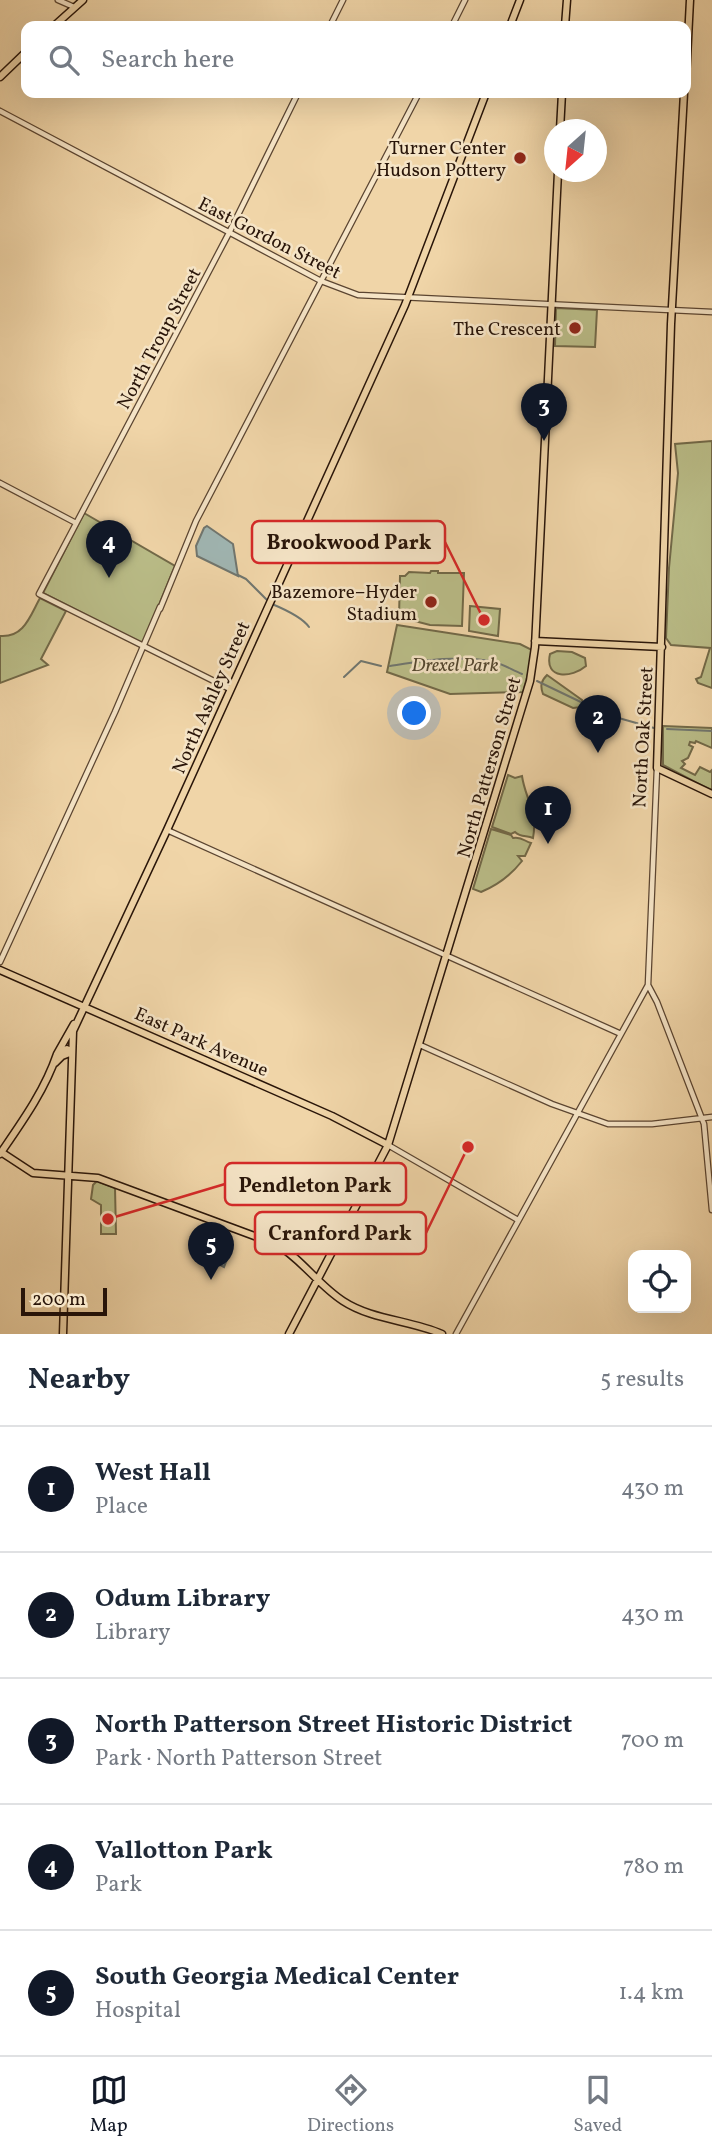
<!DOCTYPE html>
<meta charset="utf-8">
<style>
body{margin:0;font-family:Vollkorn,serif;background:#f2f2f3;color:#1f2937}
.controls{position:absolute;right:21px;bottom:21px;display:grid;overflow:hidden;border-radius:14px;box-shadow:0 7px 28px #0002}
.controls button{width:63px;height:63px;display:grid;place-items:center;padding:0;border:0;border-bottom:2px solid #e0e1e3;background:#fff;color:#1f2937;font:35px sans-serif}
.compass{position:absolute;left:544px;top:119px;width:63px;height:63px;border-radius:50%;background:#fff;box-shadow:0 7px 28px #0002;rotate:207deg}
.scale{position:absolute;left:21px;bottom:18px;width:86px;box-sizing:border-box;padding-left:7px;border:4px solid #291509;border-top:0;font-size:19px;line-height:24px;white-space:nowrap;color:#291509;-webkit-text-stroke:5px #f5e4c6;paint-order:stroke}
.you{position:absolute;left:415px;top:714px;width:24px;height:24px;margin:-18px;border:5px solid #fff;border-radius:50%;background:#1a73e8;box-shadow:0 0 0 10px #1a73e833}
.badge{display:grid;place-items:center;width:46px;height:46px;border-radius:50%;background:#111827;color:#fff;font-size:23px;font-weight:700}
.pin{position:absolute;translate:-50% -58px;filter:drop-shadow(0 2px 4px #0008)}
.pin::after{content:'';position:absolute;top:37px;width:24px;height:21px;background:inherit;clip-path:polygon(0 0,100% 0,50% 100%)}
.list{margin:0;padding:0;list-style:none}
h2{display:flex;justify-content:space-between;align-items:center;height:91px;margin:0;padding:0 28px;font-size:30px}
h2 small{font-size:23px;font-weight:400;color:#747a83}
.list li{display:grid;grid-template-columns:46px 1fr auto;gap:21px;align-items:center;box-sizing:border-box;height:126px;padding:0 28px;border-top:2px solid #e0e1e3}
.list b{display:block;font-size:26px;white-space:nowrap}
.list p{margin:0;font-size:23px;white-space:nowrap;color:#747a83}
.list em{font-size:23px;font-style:normal;color:#747a83}
.icon{flex:none;width:38px;height:38px;fill:none;stroke:currentColor;stroke-width:2;stroke-linecap:round;stroke-linejoin:round}
.map{position:relative;flex:none;width:712px;height:1334px;overflow:hidden}
.search{position:absolute;background:#fff;box-shadow:0 7px 28px #0002;left:21px;right:21px;top:21px;height:77px;display:flex;align-items:center;gap:18px;box-sizing:border-box;padding:0 24px;border-radius:14px;color:#747a83;font-size:26px}
.sheet{height:721px;background:#fff}
nav{display:flex;justify-content:space-around;align-items:center;box-sizing:border-box;height:98px;border-top:2px solid #e0e1e3;background:#fff;font-size:19px;color:#747a83}
nav a{display:grid;justify-items:center;gap:4px}
nav .on{color:#111827}
.map>svg:first-child{display:block}
</style>
<div class="map">
<svg width="712" height="1334" viewBox="0 0 712 1334">
<rect width="100%" height="100%" fill="#f0d5a8"/>
<filter id="stains"><feTurbulence type="fractalNoise" baseFrequency=".00286" numOctaves="4"/><feColorMatrix values="0 0 0 0 .2 0 0 0 0 .09 0 0 0 0 .02 0 0 0 .5 -.17"/></filter>
<radialGradient id="worn" r=".72"><stop offset=".6" stop-color="#630" stop-opacity="0"/><stop offset="1" stop-color="#630" stop-opacity=".3"/></radialGradient>
<path fill="#babd88" stroke="#726948" stroke-width="2" d="M556,308l41,2 -2,37 -40,-1z
M712,441v247l-14,-5 -2,-4 5,-2 9,-29 -39,-3 -5,-7 3,-70 9,-95 -3,-29z
M84,513l91,53 -32,78 -100,-51z
M431,571h7v2h26l-2,53 -32,-1 -31,-8 1,-41h5l4,-4 21,1z
M40,598l26,13 -25,48 7,6 -48,18v-47c24,2 30,-20 40,-38z
M470,606l30,3 -2,27 -29,-5z
M397,625l123,19 12,6 -2,16 -7,26 -73,2 -63,-22z
M557,651l15,1 13,6 1,8c-14,12 -42,14 -36,-12z
M547,675l35,25v7l-9,1 -30,-14c-3,-8 -2,-13 4,-19z
M663,726l49,2v20l-16,-7 -1,2 -5,-1 -1,3 4,2 -5,11 -6,3 3,3 -4,4 14,7 5,-8 10,5 2,-2v21l-49,-26z
M508,775l7,3 7,-2c3,22 16,36 11,62 -6,-3 -12,0 -18,-6l-4,2 -19,-7z
M491,829l20,6 2,3c9,-2 12,4 18,5l-6,13h-7l4,5c-11,14 -24,24 -41,31l-8,-3z
M97,1181l18,7 1,46h-15v-29l-10,-6 2,-14z"/>
<path fill="#a0b6b3" stroke="#70766f" stroke-width="2" d="M207,526l26,18 5,32 -41,-20 -1,-10 8,-18z
M220,1240l12,6 -8,21 -8,-4 -5,-5z"/>
<g fill="none" stroke-linecap="round" stroke-linejoin="round">
<path stroke="#70766f" stroke-width="2" d="M238,575l8,4 22,22
M272,604c12,5 30,13 37,23
M390,666c33,-5 67,-11 101,-5 10,2 21,9 31,13
M344,677l17,-16 20,5
M537,681l71,34 46,13
M667,729l45,2"/>
<defs>
<path id="minor" d="M58,0l16,7
M330,26l13,-26
M452,26l13,-26
M0,111l321,170 37,14 354,17
M0,483l76,40
M160,609l36,-88 223,-428
M230,689l-191,-95 190,-361 69,-140
M167,830l454,204
M0,962l115,-250 45,-105
M648,985l9,17 47,122 8,86
M420,1045l132,59 56,20h44l60,-7
M388,1145l130,75
M456,1334l192,-349 9,-217"/>
<path id="major" d="M54,26l29,-26
M510,26l10,-26
M565,26l2,-26
M0,77l26,-25
M686,78l4,-78
M684,93l-13,231 -14,444 55,26
M560,130l2,-37
M535,641l127,6
M0,970l332,146 56,29
M57,1054l17,-30
M55,1063l7,-7 10,-4
M1,1152l32,21 65,5 178,66c26,15 42,41 67,57 29,19 67,19 99,33
M0,1154c22,-32 45,-64 57,-100l10,-5 5,3
M63,1334l10,-303 94,-201 238,-525 81,-212
M289,1334l99,-189 142,-464 5,-34 23,-475"/>
</defs>
<use href="#minor" stroke="#5b4531" stroke-width="7"/>
<use href="#major" stroke="#291509" stroke-width="9"/>
<use href="#minor" stroke="#f5e4c6" stroke-width="4.5"/>
<use href="#major" stroke="#f0d5a8" stroke-width="6"/>
</g>
<g fill="#8f2418" stroke="#f5e4c6" stroke-width="2.5">
<circle cx="520" cy="158" r="7"/>
<circle cx="575" cy="328" r="7"/>
<circle cx="431" cy="602" r="7"/>
</g>
<g text-anchor="middle" stroke-width="5" stroke-linejoin="round" paint-order="stroke">
<g font-size="19" fill="#291509" stroke="#f5e4c6" text-anchor="end">
<text x="506" y="154">Turner Center<tspan x="506" dy="22">Hudson Pottery</tspan></text>
<text x="561" y="335">The Crescent</text>
<text x="417" y="598">Bazemore–Hyder<tspan x="417" dy="22">Stadium</tspan></text>
</g>
<g font-size="19" fill="#291509" stroke="#f5e4c6">
<text transform="translate(270 237) rotate(27)" y="7">East Gordon Street</text>
<text transform="translate(158 338) rotate(-62)" y="7">North Troup Street</text>
<text transform="translate(210 697) rotate(-66)" y="7">North Ashley Street</text>
<text transform="translate(642 737) rotate(-87)" y="7">North Oak Street</text>
<text transform="translate(488 767) rotate(-74)" y="7">North Patterson Street</text>
<text transform="translate(202 1041) rotate(24)" y="7">East Park Avenue</text>
</g>
<g font-size="19" font-style="italic" fill="#54472f" stroke="#f5e4c6">
<text x="455" y="671">Drexel Park</text>
</g>
</g>
<path fill="none" stroke="#d62828" stroke-width="2.5" d="M484 620L445 542M108 1219L225 1184M468 1147L426 1233"/>
<g fill="#d62828" stroke="#f5e4c6" stroke-width="2.5">
<circle cx="484" cy="620" r="7"/>
<circle cx="108" cy="1219" r="7"/>
<circle cx="468" cy="1147" r="7"/>
</g>
<g fill="#f5e4c6" stroke="#d62828" stroke-width="2.5">
<rect x="252" y="521" width="193" height="42" rx="7"/>
<rect x="225" y="1163" width="181" height="42" rx="7"/>
<rect x="255" y="1212" width="171" height="42" rx="7"/>
</g>
<g font-size="21" text-anchor="middle" font-weight="bold" fill="#291509">
<text x="349" y="549">Brookwood Park</text>
<text x="315" y="1192">Pendleton Park</text>
<text x="340" y="1240">Cranford Park</text>
</g>
<rect width="100%" height="100%" filter="url(#stains)"/>
<rect width="100%" height="100%" fill="url(#worn)"/>
</svg>
<div class="controls">
<button><svg class="icon" aria-label="locate" viewBox="0 0 24 24"><circle cx="12" cy="12" r="6"/><path d="M12 2v4M12 18v4M2 12h4M18 12h4"/></svg></button>
</div>
<svg class="compass" viewBox="-18 -18 36 36"><path d="M0-13l5 13h-10z" fill="#e53935"/><path d="M0 13l5-13h-10z" fill="#747a83"/></svg>
<div class="scale">200 m</div>
<div class="you"></div>
<div class="pin badge" style="left:548px;top:844px">1</div>
<div class="pin badge" style="left:598px;top:753px">2</div>
<div class="pin badge" style="left:544px;top:441px">3</div>
<div class="pin badge" style="left:109px;top:578px">4</div>
<div class="pin badge" style="left:211px;top:1280px">5</div>
<div class="search"><svg class="icon" aria-label="search" viewBox="0 0 24 24"><circle cx="10" cy="10" r="6"/><path d="M15 15l6 6"/></svg>Search here</div>
</div>
<section class="sheet">
<h2>Nearby<small>5 results</small></h2>
<ul class="list">
<li><span class="badge">1</span><div><b>West Hall</b><p>Place</p></div><em>430 m</em></li>
<li><span class="badge">2</span><div><b>Odum Library</b><p>Library</p></div><em>430 m</em></li>
<li><span class="badge">3</span><div><b>North Patterson Street Historic District</b><p>Park · North Patterson Street</p></div><em>700 m</em></li>
<li><span class="badge">4</span><div><b>Vallotton Park</b><p>Park</p></div><em>780 m</em></li>
<li><span class="badge">5</span><div><b>South Georgia Medical Center</b><p>Hospital</p></div><em>1.4 km</em></li>
</ul>
</section>
<nav>
<a class="on"><svg class="icon" aria-label="map" viewBox="0 0 24 24"><path d="M3 6l6-2 6 2 6-2v14l-6 2-6-2-6 2zM9 4v14M15 6v14"/></svg>Map</a>
<a><svg class="icon" aria-label="directions" viewBox="0 0 24 24"><path d="M12 3l9 9-9 9-9-9zM9 14v-3h6M13 9l2 2-2 2"/></svg>Directions</a>
<a><svg class="icon" aria-label="saved" viewBox="0 0 24 24"><path d="M7 4h10v16l-5-4-5 4z"/></svg>Saved</a>
</nav>
